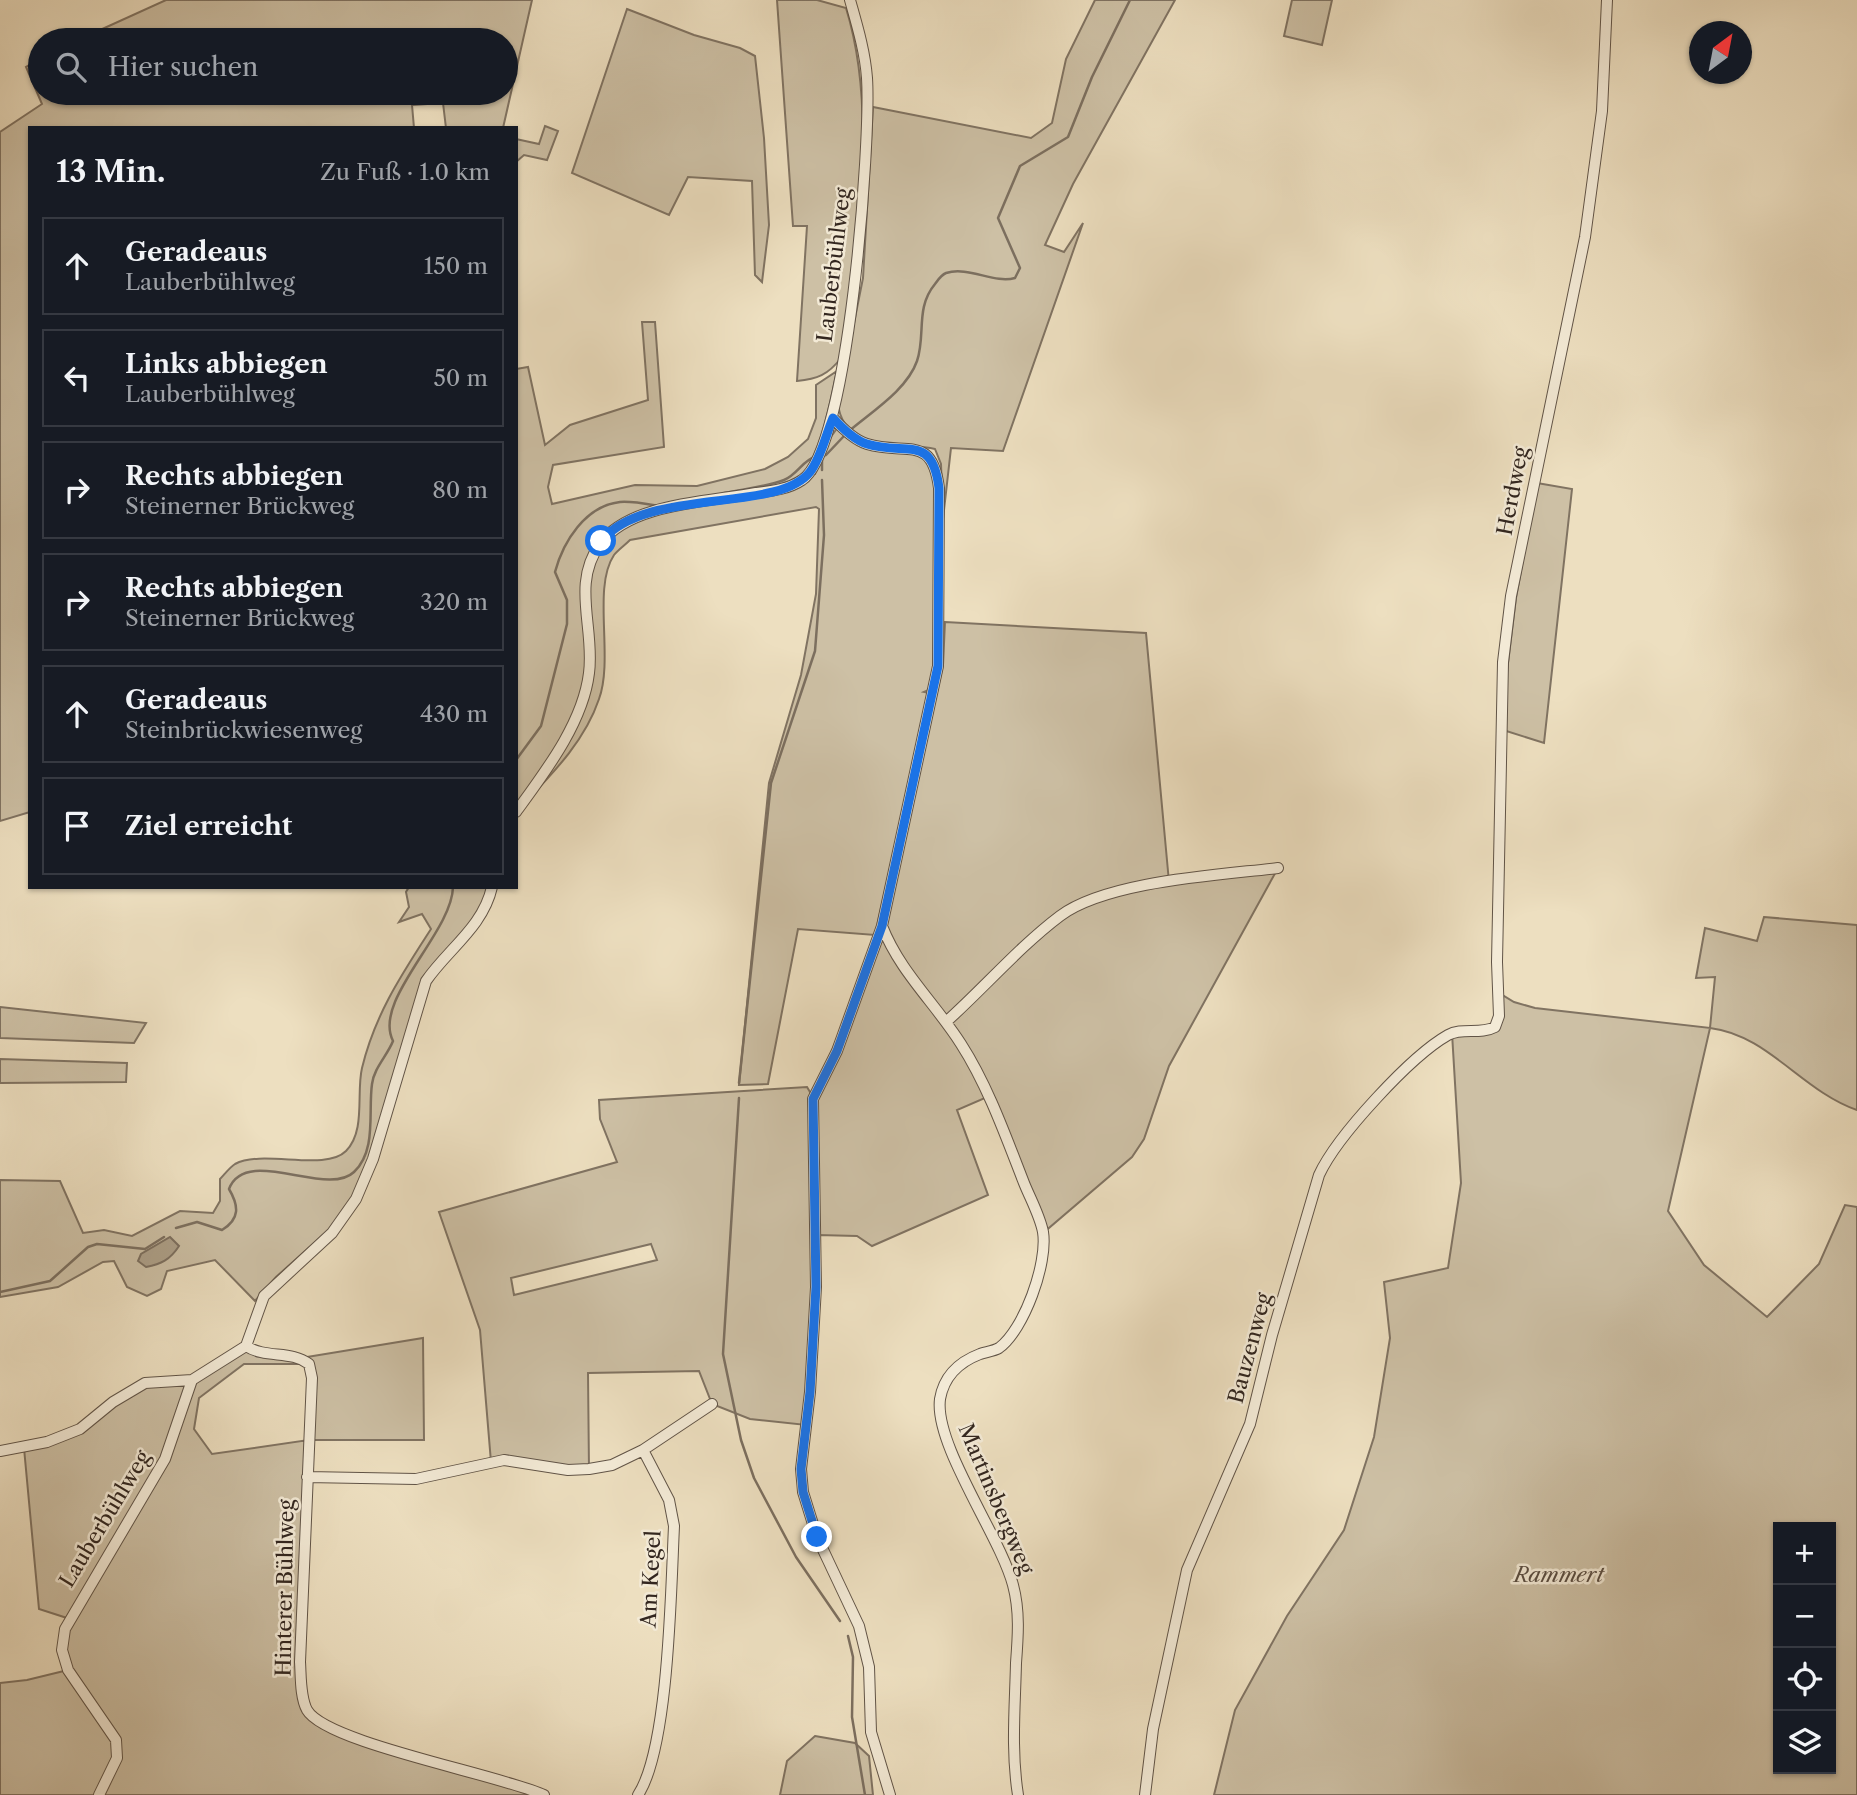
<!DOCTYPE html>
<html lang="de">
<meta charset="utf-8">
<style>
body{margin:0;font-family:"Libre Caslon Text",serif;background:#242831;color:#f1f3f6}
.controls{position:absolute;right:21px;bottom:21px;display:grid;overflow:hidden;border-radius:0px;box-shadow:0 2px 5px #0004}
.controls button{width:63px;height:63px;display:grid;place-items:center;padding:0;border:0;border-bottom:2px solid #363941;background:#171b24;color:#f1f3f6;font:35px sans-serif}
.compass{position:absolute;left:1689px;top:21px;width:63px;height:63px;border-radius:50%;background:#171b24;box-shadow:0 2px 5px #0004;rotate:32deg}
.stop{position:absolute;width:21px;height:21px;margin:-16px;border:5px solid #1a73e8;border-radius:50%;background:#fff}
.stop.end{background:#1a73e8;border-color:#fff;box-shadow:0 2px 7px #0008}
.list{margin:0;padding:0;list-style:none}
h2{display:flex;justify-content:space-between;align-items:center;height:91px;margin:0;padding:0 28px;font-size:30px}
h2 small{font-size:23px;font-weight:400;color:#9ea1a6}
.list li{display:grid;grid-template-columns:46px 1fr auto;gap:21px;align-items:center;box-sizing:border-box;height:98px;margin:0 14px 14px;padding:0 14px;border:2px solid #363941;border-radius:0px}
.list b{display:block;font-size:26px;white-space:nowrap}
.list p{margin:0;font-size:23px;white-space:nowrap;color:#9ea1a6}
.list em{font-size:23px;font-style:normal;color:#9ea1a6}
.icon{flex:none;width:38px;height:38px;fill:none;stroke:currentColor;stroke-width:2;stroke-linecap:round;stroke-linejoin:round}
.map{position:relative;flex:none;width:1857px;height:1795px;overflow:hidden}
.search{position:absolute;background:#171b24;box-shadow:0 2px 5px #0004;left:28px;top:28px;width:490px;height:77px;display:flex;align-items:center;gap:18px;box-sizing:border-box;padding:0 24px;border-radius:38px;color:#9ea1a6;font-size:26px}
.panel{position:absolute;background:#171b24;box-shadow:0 2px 5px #0004;left:28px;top:126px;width:490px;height:763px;border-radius:0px}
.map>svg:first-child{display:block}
</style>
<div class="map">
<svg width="1857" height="1795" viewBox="0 0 1857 1795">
<rect width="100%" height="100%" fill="#eddfc0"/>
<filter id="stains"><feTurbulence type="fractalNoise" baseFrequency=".00286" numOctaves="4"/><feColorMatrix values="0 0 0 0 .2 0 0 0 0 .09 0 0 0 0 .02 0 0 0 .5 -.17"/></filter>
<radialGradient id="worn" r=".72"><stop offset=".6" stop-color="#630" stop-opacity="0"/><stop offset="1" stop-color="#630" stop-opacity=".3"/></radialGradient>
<path fill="#cdc0a5" stroke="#807362" stroke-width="2" fill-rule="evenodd" d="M166,0h366l-29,128h-57l-3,-25 -31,2 2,23h-384v684l-30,9v-689l42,-28 -16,-37 14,-8v34h466v-53h-428z
M777,0h40l29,8c34,110 8,238 -5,350 -13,17 -24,21 -44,23l10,-155h-14z
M1095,0h80l-102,184 -28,61 19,7 19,-29 -80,228 -52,-3 -8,71 -2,-55 -6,-15c-35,-7 -93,2 -97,-46l25,-125 10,-171 158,31 21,-15 14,-64z
M1292,0h40l-10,45 -38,-9z
M627,9l67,26 46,13 15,8 9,82 5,87 -7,57 -7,-7 -3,-94 -64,-4 -19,38 -97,-42z
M545,126l13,5 -11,29 -23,-5 -8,7v-23l23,5z
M642,322h13l9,125 -111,18 -5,22 4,17 83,-19 62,1 68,-17 23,-12 20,-18 8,-21v-33l21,-14c-8,36 -14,72 -33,104l11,-1 13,-33 10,-14 13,12 74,18 12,31 -1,177 -5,24 -7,3 5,1 -54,242 -77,-6 -30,155 -29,1 30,-302 32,-108 15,-81 3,-85 -3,-2 -186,33c-5,5 -12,10 -16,15 -22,33 0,103 -15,144 -15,45 -51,79 -83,113v-443l12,-2 17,78 25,-20 78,-25z
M1537,483l35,6 -28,254 -44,-14 16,-131z
M945,622l201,11 23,249 109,-14 -109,198 -25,73 -12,18 -89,76 -56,-136 -30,13 31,85 -116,51 -15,-10 -39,-1 -12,190 -56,-6 -38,-15 -13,-33 -111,2 1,96 -98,-7 -11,-132 -41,-118 178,-50 -17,-43 -1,-19 208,-13 6,10 76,-186 54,-246zM651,1244l6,16 -143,35 -3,-17z
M409,887h82l-5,18 -62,75 -52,178 -19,38 -22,32 -55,49 -21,24 -40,-41 -48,11 -6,18 -14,7 -20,-9 -13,-26 -11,1 -45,25 -58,10v-117l60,1 23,52 21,-3 28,6 48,-25 33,2 7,-12v-22c4,-4 10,-12 15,-15 28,-15 90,8 111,-13 20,-20 10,-58 16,-83 13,-54 40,-94 69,-139l-9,-15 -23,8 10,-15 -3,-15z
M1764,917l93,8v185c-55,-19 -89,-75 -147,-82l-42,183 36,54 63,52 52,-53 26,-59 12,2v588h-643l21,-85 52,-94 57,-86 30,-93 16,-99 -6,-56 64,-14 13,-85 -9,-150 43,-6 4,-34 15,9 21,6 175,20 5,-51 -19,1 9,-50 52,13zM1778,1527h53v242h-53z
M0,1007l146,16 -12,20 -134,-5z
M0,1059l127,4 -1,19 -126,1z
M423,1338l1,102h-115l-9,222 6,46 13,16 225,71h-544v-112l27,-3 41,-10 -6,-20 8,-31 -31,-10 -15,-161 45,-14 76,-51 47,-3 46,-31 63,9zM244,1364h65v76l-97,14 -18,-25 5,-31z
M815,1736l40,7 14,13 4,39h-93l7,-34z"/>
<path fill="#ada089" stroke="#7c6f5f" stroke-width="2" d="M170,1237l9,9c-9,14 -18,18 -33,21l-8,-6 3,-7z"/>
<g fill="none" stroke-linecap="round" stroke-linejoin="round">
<path stroke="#7c6f5f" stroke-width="2.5" d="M849,431c22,-19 58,-41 68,-70 9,-26 -2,-53 18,-77 3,-4 6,-9 11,-11 23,-7 48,11 69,5l5,-10 -22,-50 22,-52 48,-29 24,-60 38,-77
M821,456l5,-1 18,-19
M822,459v11
M724,493c19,-4 42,-6 60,-13 13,-5 19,-20 31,-23
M516,760l25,-34 26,-102v-24l-12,-28c8,-30 30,-66 65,-70 12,-1 27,2 39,4
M739,1083l32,-300 44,-132 9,-116 -2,-55
M739,1098l-16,256 18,86 13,38 42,79 44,64
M176,1228l21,-6 25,8c18,-11 17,-24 7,-41 17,-44 98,9 125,-17 23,-22 14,-60 18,-88 2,-16 15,-28 21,-43 -21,-41 59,-108 60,-154
M0,1292l50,-11 38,-34 9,-3 48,5 19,-12
M848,1636l5,21 -1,60 13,78"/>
<defs>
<path id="street" d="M833,418c9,10 21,22 34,26 39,12 65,-11 72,44l-1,178 -56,260 -45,125 -24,48 3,188 -6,105 -9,77 2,23 14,45 42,89 10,41 2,65 19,63
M516,812c29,-40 67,-89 73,-139 6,-45 -18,-89 11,-129 29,-41 109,-42 156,-51 16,-2 33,-4 46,-13 47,-30 69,-340 65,-402 -2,-27 -10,-53 -17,-78
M882,926c18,46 53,77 79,118 27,42 45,93 63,139 6,15 16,33 19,49 5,31 -19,98 -44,116 -5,3 -13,4 -19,6 -21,8 -36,22 -40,45 -6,46 60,137 73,186 7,26 5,52 3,78 -1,44 -5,88 2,132
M946,1022c38,-34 73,-75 114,-106 47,-35 160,-41 218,-48
M246,1346c20,13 45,4 63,18l3,14 -12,284c1,14 0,35 7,48 19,33 190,64 237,85
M0,1451l47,-9 33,-13 33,-27 32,-19 47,-3
M307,1477l109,2 88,-19 64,10 21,-1 23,-4 31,-15
M99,1795l18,-37 -1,-18 -48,-70 -6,-20 3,-21 100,-170 27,-79 54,-34 18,-50 68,-63 24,-34 17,-40 53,-178c22,-32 57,-54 66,-94
M638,1795c31,-47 33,-208 36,-269l-5,-26 -26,-50 69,-46
M1145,1795l8,-66 34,-159 63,-146 22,-89 47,-160c18,-39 92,-119 129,-140 14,-8 32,0 47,-8l4,-11 -2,-54 6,-300 8,-66 74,-359 17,-126 5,-111"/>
</defs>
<use href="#street" stroke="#615447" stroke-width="12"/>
<use href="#street" stroke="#f3ead6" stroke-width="10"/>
</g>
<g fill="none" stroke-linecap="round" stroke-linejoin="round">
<path stroke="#1a73e8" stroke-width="9" d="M601,541c46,-55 176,-27 209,-69 11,-14 16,-38 23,-54 9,10 21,22 34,26 39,12 65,-11 72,44l-1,178 -56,260 -45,125 -24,48 3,188 -6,105 -9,77 2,23 14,45"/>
</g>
<g text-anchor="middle" stroke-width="5" stroke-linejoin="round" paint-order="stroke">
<g font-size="21" fill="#32261f" stroke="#f3ead6">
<text transform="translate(834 265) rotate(-83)" y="7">Lauberbühlweg</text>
<text transform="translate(1513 491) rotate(-79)" y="7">Herdweg</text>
<text transform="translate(1250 1348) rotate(-75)" y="7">Bauzenweg</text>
<text transform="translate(996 1499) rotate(67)" y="7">Martinsbergweg</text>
<text transform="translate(105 1519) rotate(-59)" y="7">Lauberbühlweg</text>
<text transform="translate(651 1579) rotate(-87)" y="7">Am Kegel</text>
<text transform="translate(285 1588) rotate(-89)" y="7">Hinterer Bühlweg</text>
</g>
<g font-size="21" font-style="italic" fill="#594c40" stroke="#f3ead6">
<text x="1559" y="1582">Rammert</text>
</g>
</g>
<rect width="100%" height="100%" filter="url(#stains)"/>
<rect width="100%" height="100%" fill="url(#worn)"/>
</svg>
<div class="controls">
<button>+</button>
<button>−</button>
<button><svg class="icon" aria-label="locate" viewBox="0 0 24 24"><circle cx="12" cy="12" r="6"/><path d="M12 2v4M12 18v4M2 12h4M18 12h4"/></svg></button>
<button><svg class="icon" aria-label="layers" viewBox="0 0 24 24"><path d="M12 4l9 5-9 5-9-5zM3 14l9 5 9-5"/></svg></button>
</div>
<svg class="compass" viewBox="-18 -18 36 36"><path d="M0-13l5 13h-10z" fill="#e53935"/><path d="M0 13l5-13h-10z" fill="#9ea1a6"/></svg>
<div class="stop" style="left:601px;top:541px"></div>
<div class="stop end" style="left:817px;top:1537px"></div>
<div class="search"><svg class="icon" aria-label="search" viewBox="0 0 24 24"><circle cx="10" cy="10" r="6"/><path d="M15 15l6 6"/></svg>Hier suchen</div>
<section class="panel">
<h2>13 Min.<small>Zu Fuß · 1.0 km</small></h2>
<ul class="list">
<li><svg class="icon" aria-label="ahead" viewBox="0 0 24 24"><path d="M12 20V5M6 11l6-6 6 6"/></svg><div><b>Geradeaus</b><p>Lauberbühlweg</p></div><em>150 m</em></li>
<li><svg class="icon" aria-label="left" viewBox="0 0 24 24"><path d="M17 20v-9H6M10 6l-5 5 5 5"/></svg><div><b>Links abbiegen</b><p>Lauberbühlweg</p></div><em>50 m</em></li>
<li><svg class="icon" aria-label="right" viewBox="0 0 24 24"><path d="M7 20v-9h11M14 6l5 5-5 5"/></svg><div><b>Rechts abbiegen</b><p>Steinerner Brückweg</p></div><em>80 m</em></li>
<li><svg class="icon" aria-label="right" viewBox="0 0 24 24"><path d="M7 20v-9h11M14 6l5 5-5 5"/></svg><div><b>Rechts abbiegen</b><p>Steinerner Brückweg</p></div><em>320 m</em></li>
<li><svg class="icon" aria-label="ahead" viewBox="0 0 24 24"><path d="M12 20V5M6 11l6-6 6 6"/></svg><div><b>Geradeaus</b><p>Steinbrückwiesenweg</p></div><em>430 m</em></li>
<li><svg class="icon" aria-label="arrive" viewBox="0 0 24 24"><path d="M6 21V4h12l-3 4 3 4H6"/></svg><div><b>Ziel erreicht</b></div></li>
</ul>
</section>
</div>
